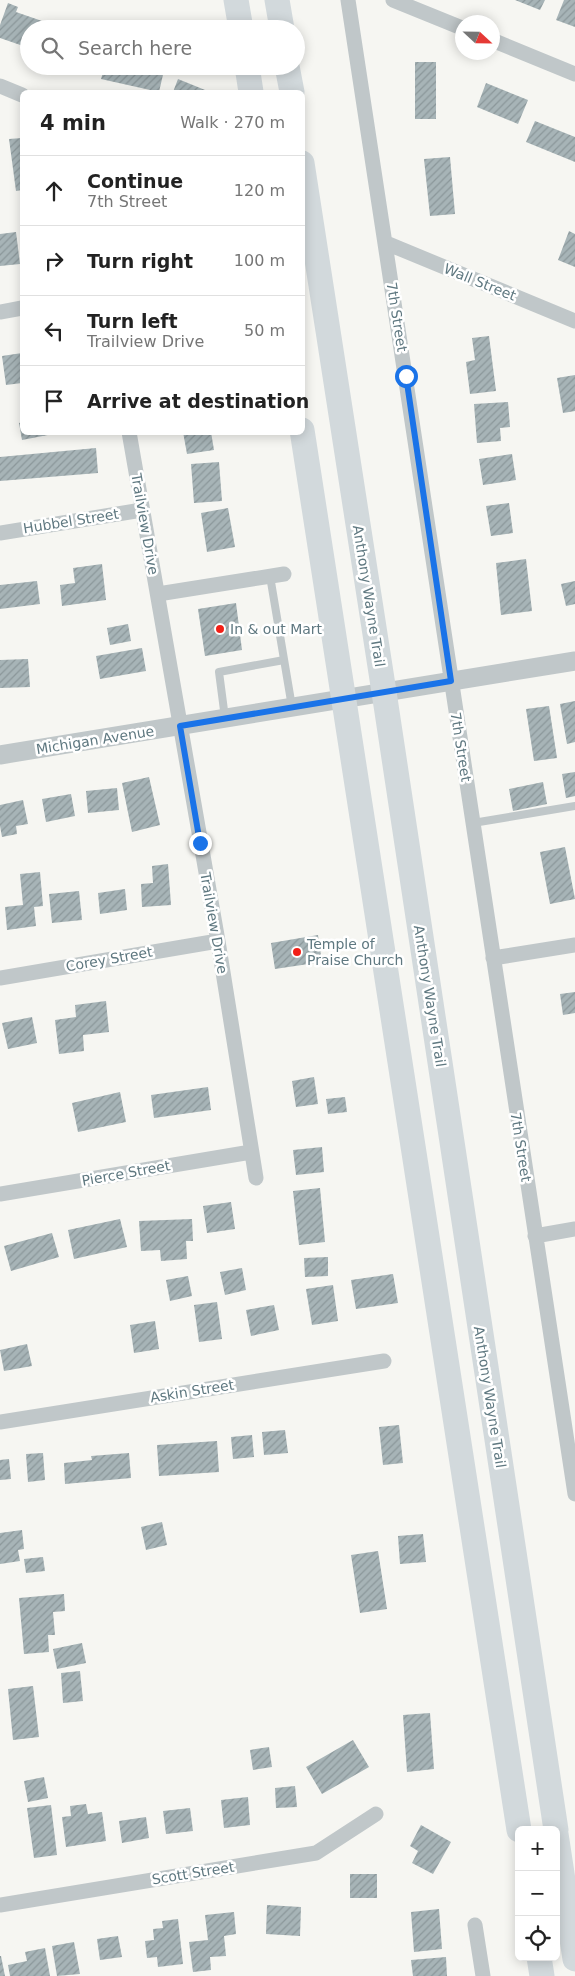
<!DOCTYPE html>
<meta charset="utf-8">
<style>
body{margin:0;font-family:"DejaVu Sans",sans-serif;background:#f2f2f2;color:#222}
.controls{position:absolute;right:15px;bottom:15px;display:grid;overflow:hidden;border-radius:8px;box-shadow:0 2px 12px #0003}
.controls button{width:45px;height:45px;display:grid;place-items:center;padding:0;border:0;border-bottom:1px solid #e0e0e0;background:#fff;color:#222;font:25px sans-serif}
.compass{position:absolute;left:455px;top:15px;width:45px;height:45px;border-radius:50%;background:#fff;box-shadow:0 2px 12px #0003;rotate:112deg}
.stop{position:absolute;width:15px;height:15px;margin:-11px;border:4px solid #1a73e8;border-radius:50%;background:#fff}
.stop.end{background:#1a73e8;border-color:#fff;box-shadow:0 1px 5px #0008}
.list{margin:0;padding:0;list-style:none}
h2{display:flex;justify-content:space-between;align-items:center;height:65px;margin:0;padding:0 20px;font-size:21px}
h2 small{font-size:16px;font-weight:400;color:#767676}
.list li{display:grid;grid-template-columns:32px 1fr auto;gap:15px;align-items:center;box-sizing:border-box;height:70px;padding:0 20px;border-top:1px solid #e0e0e0}
.list b{display:block;font-size:19px;white-space:nowrap}
.list p{margin:0;font-size:16px;white-space:nowrap;color:#767676}
.list em{font-size:16px;font-style:normal;color:#767676}
.icon{flex:none;width:28px;height:28px;fill:none;stroke:currentColor;stroke-width:2;stroke-linecap:round;stroke-linejoin:round}
.map{position:relative;flex:none;width:575px;height:1976px;overflow:hidden}
.search{position:absolute;background:#fff;box-shadow:0 2px 12px #0003;left:20px;top:20px;width:285px;height:55px;display:flex;align-items:center;gap:12px;box-sizing:border-box;padding:0 18px;border-radius:28px;color:#767676;font-size:19px}
.panel{position:absolute;background:#fff;box-shadow:0 2px 12px #0003;left:20px;top:90px;width:285px;height:345px;border-radius:8px}
.map>svg:first-child{display:block}
</style>
<div class="map">
<svg width="575" height="1976" viewBox="0 0 575 1976">
<defs>
<pattern id="building-hatch" width="6" height="6" patternUnits="userSpaceOnUse" patternTransform="scale(1.25)"><rect width="6" height="6" fill="#a7b4b7"/><path d="M-1 1l2-2M0 6l6-6M5 7l2-2" fill="none" stroke="#8b979a"/></pattern>
</defs>
<rect width="100%" height="100%" fill="#f6f6f2"/>
<path fill="url(#building-hatch)" d="M515,0h30l-5,10z
M564,0h11v27l-19,-7z
M8,3l10,4 -2,5 26,9 -3,8h-10v19l-29,-10v-13z
M415,62h21v57h-21z
M72,66h22l-3,8z
M105,66h60l-6,26 -58,-13z
M178,79l32,13h-37z
M486,83l42,17 -10,24 -41,-17z
M535,121l40,16v25l-49,-20z
M22,138v52l-6,1 -7,-52z
M450,157l5,57 -25,2 -6,-57z
M569,231l6,3v33l-17,-7z
M16,232l4,32 -20,2v-32z
M489,336l7,55 -26,3 -4,-32 9,-2 -3,-22z
M22,353v30l-16,2 -4,-29z
M575,375v36l-12,2 -6,-35z
M508,402l2,25 -10,1 1,13 -24,2 -3,-39z
M22,422v10l36,1 -36,7 -3,-17z
M183,432h28l3,18 -27,4z
M96,448l2,25 -98,8v-24z
M512,454l4,26 -33,5 -4,-26z
M219,462l3,39 -28,2 -3,-39z
M509,503l4,30 -22,3 -5,-30z
M228,508l7,39 -28,5 -6,-39z
M526,559l6,52 -31,4 -5,-52z
M102,564l4,36 -44,6 -2,-21 15,-2 -2,-15z
M37,581l3,23 -40,5v-24z
M575,581v23l-9,2 -5,-22z
M236,603l6,47 -37,6 -7,-47z
M128,624l3,17 -21,4 -3,-17z
M142,648l4,23 -46,8 -4,-23z
M28,659l2,28 -30,1v-28z
M575,701v41l-8,2 -7,-40z
M549,706l8,52 -23,3 -8,-52z
M575,772v24l-9,2 -4,-24z
M149,777l11,48 -28,7 -10,-49z
M543,782l4,22 -34,7 -4,-22z
M117,788l2,22 -31,3 -2,-22z
M71,794l4,22 -29,6 -4,-23z
M23,800l5,24 -12,2 1,8 -15,3 -2,-11v-21z
M565,847l10,52 -25,5 -10,-52z
M168,864l3,41 -29,2 -1,-23 12,-1 -1,-17z
M40,872l3,34 -9,1 2,19 -29,4 -2,-23 18,-2 -3,-31z
M125,889l2,21 -27,4 -2,-21z
M79,891l3,29 -30,3 -3,-29z
M318,935l4,27 -47,7 -4,-26z
M575,992v21l-12,2 -3,-21z
M106,1001l3,31 -26,3 1,16 -25,3 -4,-34 21,-3 -1,-12z
M32,1017l5,26 -29,6 -6,-26z
M314,1077l4,27 -22,3 -4,-26z
M208,1087l3,23 -57,8 -3,-23z
M120,1092l6,30 -48,10 -6,-29z
M345,1097l2,15 -19,2 -2,-15z
M322,1147l2,25 -28,3 -3,-25z
M320,1188l5,54 -26,3 -6,-54z
M231,1202l4,27 -28,4 -4,-27z
M120,1219l7,28 -53,12 -6,-29z
M192,1219l1,22h-7l1,18 -26,2 -1,-11 -19,1 -2,-30z
M52,1233l7,24 -48,14 -7,-25z
M328,1257v19l-23,1 -1,-19z
M242,1268l4,22 -21,5 -5,-23z
M393,1274l5,29 -42,6 -5,-29z
M188,1276l4,20 -22,5 -4,-21z
M333,1285l5,36 -26,4 -6,-36z
M217,1302l5,37 -23,3 -5,-37z
M274,1305l5,25 -28,6 -5,-26z
M155,1321l4,28 -25,4 -4,-28z
M27,1344l5,22 -28,5 -4,-21z
M399,1425l4,38 -20,2 -4,-38z
M285,1430l3,23 -24,2 -2,-23z
M252,1435l2,22 -21,2 -2,-22z
M217,1441l2,31 -60,4 -2,-31z
M43,1453l2,27 -17,2 -2,-28z
M129,1453l2,25 -66,6 -1,-21 28,-3 -1,-4z
M9,1459l2,20 -11,1v-20z
M162,1522l5,23 -21,5 -5,-23z
M22,1530l2,19 -6,1 2,11 -20,3v-31z
M423,1534l3,28 -26,2 -2,-28z
M378,1551l9,58 -27,4 -9,-58z
M43,1557l2,14 -19,2 -2,-14z
M64,1594l1,17 -12,1 2,23h-7l1,17 -25,2 -5,-56z
M82,1643l4,20 -29,6 -4,-20z
M80,1671l3,30 -20,2 -2,-30z
M33,1686l6,51 -26,3 -5,-51z
M430,1713l4,56 -27,3 -4,-57z
M353,1740l16,27 -47,27 -16,-27z
M269,1747l3,20 -19,3 -3,-20z
M44,1777l4,21 -20,4 -4,-21z
M295,1786l2,21 -21,1 -1,-20z
M248,1797l2,28 -26,3 -3,-28z
M86,1804l2,10 14,-2 4,29 -40,6 -4,-30 9,-1 -1,-10z
M51,1805l6,50 -23,3 -7,-50z
M190,1808l3,23 -27,3 -3,-23z
M146,1817l3,21 -27,5 -3,-22z
M421,1825l30,17 -18,32 -21,-11 6,-12 -8,-5z
M350,1874h27v24h-27z
M267,1905l34,2 -1,29 -34,-2z
M439,1909l3,40 -28,3 -3,-40z
M234,1912l2,22 -12,2 2,20 -16,1 1,13 -18,2 -4,-30 19,-2 -3,-25z
M178,1919l5,45 -25,3 -1,-10 -10,1 -2,-17 9,-1 -1,-11 10,-1 -1,-7z
M118,1936l4,21 -22,3 -3,-21z
M74,1942l6,32 -23,2 -5,-30z
M45,1948l5,28h-40l-2,-11 19,-4 -2,-9z
M0,1956h1l4,20h-5z
M446,1957l1,19h-34l-2,-16z"/>
<g fill="none" stroke-linecap="round" stroke-linejoin="round">
<path stroke="#c0c7c9" stroke-width="8" d="M270,576l22,131
M225,718l-6,-46 65,-12
M473,823l102,-17"/>
<path stroke="#c0c7c9" stroke-width="15" d="M348,0l227,1494
M393,0l69,28
M492,40l83,34
M0,86l22,9
M386,243l189,78
M0,312l22,-4
M129,432l89,509 38,237
M0,533l142,-23
M158,594l126,-20
M493,958l82,-13
M0,978l218,-37
M0,1194l251,-42
M535,1236l40,-7
M0,1422l384,-61
M0,1905l316,-52 60,-39
M475,1925l8,51"/>
<path stroke="#c0c7c9" stroke-width="19" d="M0,755l575,-94"/>
<path stroke="#d2d9dc" stroke-width="25" d="M236,0l5,29
M277,0l5,29
M247,66l4,26
M287,66l5,26
M302,163l82,529 172,1138
M302,430l217,1400
M556,1834l19,125
M539,1957l3,19"/>
</g>
<g fill="none" stroke-linecap="round" stroke-linejoin="round">
<path stroke="#1a73e8" stroke-width="6" d="M200,843l-20,-117 271,-45 -45,-305"/>
</g>
<g fill="#f21f17" stroke="#fff" stroke-width="2">
<circle cx="220" cy="629" r="5"/>
<circle cx="297" cy="952" r="5"/>
</g>
<g text-anchor="middle" stroke-width="5" stroke-linejoin="round" paint-order="stroke">
<g font-size="14" fill="#5f7880" stroke="#fff">
<text transform="translate(480 282) rotate(22)" y="5">Wall Street</text>
<text transform="translate(397 317) rotate(81)" y="5">7th Street</text>
<text transform="translate(71 521) rotate(-9)" y="5">Hubbel Street</text>
<text transform="translate(145 524) rotate(80)" y="5">Trailview Drive</text>
<text transform="translate(369 596) rotate(81)" y="5">Anthony Wayne Trail</text>
<text transform="translate(95 740) rotate(-9)" y="5">Michigan Avenue</text>
<text transform="translate(461 747) rotate(81)" y="5">7th Street</text>
<text transform="translate(214 923) rotate(80)" y="5">Trailview Drive</text>
<text transform="translate(109 959) rotate(-10)" y="5">Corey Street</text>
<text transform="translate(430 996) rotate(81)" y="5">Anthony Wayne Trail</text>
<text transform="translate(521 1147) rotate(81)" y="5">7th Street</text>
<text transform="translate(126 1173) rotate(-10)" y="5">Pierce Street</text>
<text transform="translate(192 1391) rotate(-9)" y="5">Askin Street</text>
<text transform="translate(490 1397) rotate(81)" y="5">Anthony Wayne Trail</text>
<text transform="translate(193 1873) rotate(-9)" y="5">Scott Street</text>
</g>
<g font-size="14" fill="#5f7880" stroke="#fff" text-anchor="start">
<text x="230" y="634">In &amp; out Mart</text>
<text x="307" y="949">Temple of<tspan x="307" dy="16">Praise Church</tspan></text>
</g>
</g>
</svg>
<div class="controls">
<button>+</button>
<button>−</button>
<button><svg class="icon" aria-label="locate" viewBox="0 0 24 24"><circle cx="12" cy="12" r="6"/><path d="M12 2v4M12 18v4M2 12h4M18 12h4"/></svg></button>
</div>
<svg class="compass" viewBox="-18 -18 36 36"><path d="M0-13l5 13h-10z" fill="#e53935"/><path d="M0 13l5-13h-10z" fill="#767676"/></svg>
<div class="stop" style="left:406px;top:376px"></div>
<div class="stop end" style="left:200px;top:843px"></div>
<div class="search"><svg class="icon" aria-label="search" viewBox="0 0 24 24"><circle cx="10" cy="10" r="6"/><path d="M15 15l6 6"/></svg>Search here</div>
<section class="panel">
<h2>4 min<small>Walk · 270 m</small></h2>
<ul class="list">
<li><svg class="icon" aria-label="ahead" viewBox="0 0 24 24"><path d="M12 20V5M6 11l6-6 6 6"/></svg><div><b>Continue</b><p>7th Street</p></div><em>120 m</em></li>
<li><svg class="icon" aria-label="right" viewBox="0 0 24 24"><path d="M7 20v-9h11M14 6l5 5-5 5"/></svg><div><b>Turn right</b></div><em>100 m</em></li>
<li><svg class="icon" aria-label="left" viewBox="0 0 24 24"><path d="M17 20v-9H6M10 6l-5 5 5 5"/></svg><div><b>Turn left</b><p>Trailview Drive</p></div><em>50 m</em></li>
<li><svg class="icon" aria-label="arrive" viewBox="0 0 24 24"><path d="M6 21V4h12l-3 4 3 4H6"/></svg><div><b>Arrive at destination</b></div></li>
</ul>
</section>
</div>
